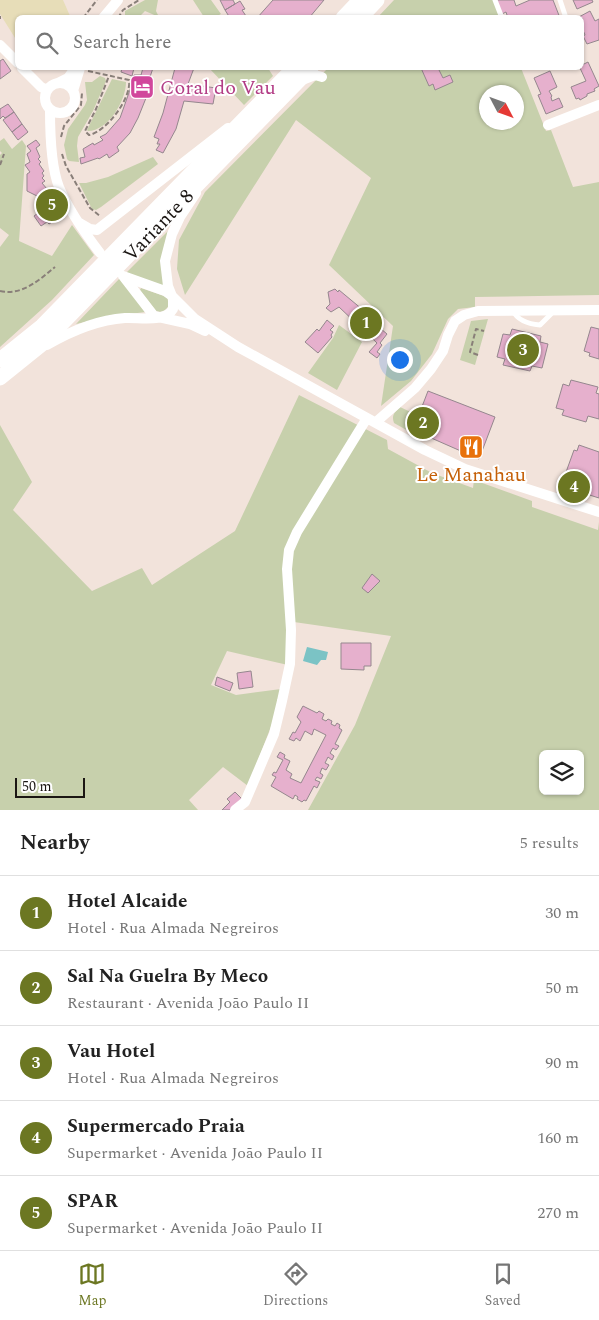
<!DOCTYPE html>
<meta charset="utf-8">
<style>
body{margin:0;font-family:Spectral,serif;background:#f6f6f6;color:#222}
.controls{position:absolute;right:15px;bottom:15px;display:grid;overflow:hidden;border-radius:8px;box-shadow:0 1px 4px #0004}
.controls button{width:45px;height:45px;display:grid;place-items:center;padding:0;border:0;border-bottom:1px solid #e0e0e0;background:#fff;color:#222;font:25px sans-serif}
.compass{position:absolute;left:479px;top:85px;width:45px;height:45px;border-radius:50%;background:#fff;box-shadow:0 1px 4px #0004;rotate:131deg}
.scale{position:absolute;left:15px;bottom:12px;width:70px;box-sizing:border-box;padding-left:5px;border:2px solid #1b1613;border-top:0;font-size:14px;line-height:18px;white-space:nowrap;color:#1b1613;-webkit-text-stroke:4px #fff;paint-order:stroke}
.you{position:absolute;left:399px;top:359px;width:18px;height:18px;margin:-12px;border:4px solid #fff;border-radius:50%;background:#1a73e8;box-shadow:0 0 0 8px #1a73e833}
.badge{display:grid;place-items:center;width:32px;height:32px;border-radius:50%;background:#6c7722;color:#fff;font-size:16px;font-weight:700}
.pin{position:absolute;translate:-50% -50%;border:2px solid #fff;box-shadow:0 1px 5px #0006}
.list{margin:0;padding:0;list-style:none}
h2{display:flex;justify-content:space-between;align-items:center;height:65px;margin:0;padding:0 20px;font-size:21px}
h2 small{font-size:16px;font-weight:400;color:#767676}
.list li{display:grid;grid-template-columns:32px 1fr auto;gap:15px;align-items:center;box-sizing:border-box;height:75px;padding:0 20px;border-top:1px solid #e0e0e0}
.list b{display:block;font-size:19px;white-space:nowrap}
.list p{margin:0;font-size:16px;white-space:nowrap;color:#767676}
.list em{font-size:16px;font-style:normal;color:#767676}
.icon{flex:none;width:28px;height:28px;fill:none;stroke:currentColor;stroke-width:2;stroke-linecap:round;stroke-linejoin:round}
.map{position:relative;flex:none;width:599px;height:810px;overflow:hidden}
.search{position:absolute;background:#fff;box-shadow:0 1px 4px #0004;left:15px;right:15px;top:15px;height:55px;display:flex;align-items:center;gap:12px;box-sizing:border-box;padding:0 18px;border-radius:8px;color:#767676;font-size:19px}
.sheet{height:440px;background:#fff}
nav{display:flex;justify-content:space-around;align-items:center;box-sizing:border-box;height:70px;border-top:1px solid #e0e0e0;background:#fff;font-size:14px;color:#767676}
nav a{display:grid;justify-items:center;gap:2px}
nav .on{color:#6c7722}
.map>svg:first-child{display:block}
</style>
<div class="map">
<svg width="599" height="810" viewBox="0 0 599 810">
<rect width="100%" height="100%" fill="#f2e3db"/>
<path fill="#c7d0ac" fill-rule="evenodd" d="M145,0h13l-2,11 3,6 -14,-6 -6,6h-14v-6z
M193,0h18l10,14 -6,3h-11z
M394,0h100l7,18h-124z
M209,68h59l5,8 -29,29z
M328,68h193l25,63 5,-1 22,57 26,-5v113l-124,2v10l-17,2 -10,10 -16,35 -21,27 -30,25 12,-80 -64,-61 42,-87 -75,-58 -111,175 -8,-26 2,-29 26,-48zM486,92h30v30h-30z
M100,76l5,2 1,3 -13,30 -15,26 -1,9 2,16 -10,-1 -2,-2 -3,-14 4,-16 17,-24 2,-5 -2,-18h7z
M112,79l14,3c0,19 -18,49 -38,49l-1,-1z
M4,138l8,11 10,-9 4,6 -7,95 33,15 20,-31 22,30 -42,45 -52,47v-100l9,-12 -9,-7v-73l2,-2 -2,-2v-10z
M153,157l5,7 -57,43 -5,3 -4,-1 -13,-26h7l22,-6z
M168,231l-6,33 4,23 -41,-13z
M120,278l25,34 -37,5 -32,7z
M141,288l26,9 2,8c-3,5 -6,8 -13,6l-16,-21z
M488,319l-13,46 -15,-5 11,-39z
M339,325l23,17 -25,48 -29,-17 25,-35z
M299,395l88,45 1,9 44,24 41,15 1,-8 58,21v6l66,23 1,-8v288h-291l47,-85 36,-89 -104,-15 1,44 -61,-14 -16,34 25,10 45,-6 -4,22 -29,75 -25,-19 -34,33 9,10h-198v-385l32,57 -19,28 79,81 50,-23 10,17 83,-54zM543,754h37v37h-37z
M400,407l17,8 -7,17 -16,-9c-3,-8 1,-11 6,-16z"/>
<path fill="#e7ddb8" d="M0,0h63l7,16 -52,2 -1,23 -17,-27z"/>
<path fill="#7bc3c5" d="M307,647l21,5 -2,8h-5l-4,5 -14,-4z"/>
<path fill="#e6b0cd" stroke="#95878e" d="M220,0h13l2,4 -10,6z
M273,0h51l-15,18h-52z
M496,0h18l2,6 14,-6h23l7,18h-52l-2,-6 -4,2z
M573,0h19l1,2 -16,7z
M240,1l5,8 -3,1 4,6 -3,2h-13l-5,-8z
M590,11l5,10 4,-2v21l-12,4 -4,-8 2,-1 -3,-7v-10h-5z
M3,59l8,12 -11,8v-18z
M588,62l11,24 -5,3 1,2 -8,3v2l-7,4 -1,-2 -3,1 -5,-12 15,-6 -6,-13 2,-3z
M122,68h15v1l-3,-1 -2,8 -11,-4z
M143,68h10l-5,15 3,1 -1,5 -4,-1v10l-8,20 -8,15 -13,14 2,4 -10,7 -2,-4 -8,5 -1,-1 -17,6 -1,-6 5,-1 -2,-8 10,-6 1,2 9,-5 -3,-3 6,-3 14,-16 11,-31 7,1 2,-6 -8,-1 2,-6h7z
M175,68h19l-6,16 28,4 -3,16 -29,-3 -8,28 -13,24 -7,-3 4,-6h-3l2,-5 -5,-2 9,-24z
M421,68h17l5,10 7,-3 3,7 -18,8 -2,-6 -4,2z
M550,71l7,16 -8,4 3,5 -1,1 1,4 7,-3 4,9 -17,7 -8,-19 3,-1 -7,-16z
M8,104l6,8 -9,6 -2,-2 -3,3v-10z
M14,112l8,12 -10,8 -9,-12z
M22,124l6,8 -10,8 -6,-8z
M36,140l4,5 -4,3 4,9 -2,2 3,3 -2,2 5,7 -2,2 2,3 -2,2 3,3 -3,2 5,6 -10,7 -10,-5v-17l3,-2 -5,-7 5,-3 -3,-8 4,-3 -4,-5z
M47,189l7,11 -2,1 9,15 -12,8 -2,-2 -6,4 -7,-10 11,-8 -8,-12z
M335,289l3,3 1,-2 24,20 -2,2 26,22 -7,9 2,2 -5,7 3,2 -3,4 -8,-6 8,-9 -38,-36 -8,5 -5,-4 4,-4 -2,-12z
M327,320l7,6 -4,4 3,2 -2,3 1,2 -14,16 -13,-11 12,-13 2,2z
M591,327l8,2v30l-10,-3 1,-3 -6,-2z
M512,329l29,7 -1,6 8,2 -6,24 -10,-2 -2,5 -27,-6 2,-6 -8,-2 6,-23 7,1z
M571,380l27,7 -2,6 3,1v25l-11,-3 -2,6 -24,-7 2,-5 -8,-2 7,-24 6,2z
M428,391l67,26 -16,42 -66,-29z
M579,445l20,7v46l-38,-12 13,-36 3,1z
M372,574l8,7 -12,12 -6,-5z
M341,643h30v23h-7v4l-23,-1z
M251,671l2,16 -14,2 -2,-16z
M217,677l16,6 -3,8 -15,-6z
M303,706l14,7 2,-2 5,3 -2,5 4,2 2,-2 4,2 -1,3 4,2 2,-3 3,2 -1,3 3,2 -7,14 4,2 -3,4 -3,-2 -3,5 4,3 -2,4 -4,-3 -3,6 4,2 -3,5 -4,-2 -2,5 3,2 -2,4 -4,-2 -2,3 5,2 -3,6 -3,-2 -8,15 -2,-1 -2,2 -5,-3 1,-2 -3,-2 -2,4 -22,-13 5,-9 -4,-2 2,-3 2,1 7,-13 -6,-3 3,-5 5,3 -1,3 6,3 -4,9 6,4 -2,4 11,5 25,-48 -12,-6 -2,6 -7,-4 -5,10 -4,-3 -2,3 -5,-2 4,-7 2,1 6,-11 -4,-5z
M235,792l8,8 -11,10h-10l8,-8 -3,-3z"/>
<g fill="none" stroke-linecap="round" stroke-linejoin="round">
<path stroke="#897f79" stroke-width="2" stroke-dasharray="5 2.5" stroke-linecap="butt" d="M0,16v3
M83,18l14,-18
M118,18l5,-8 16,-10
M119,69l1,-1
M88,71c14,3 27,6 41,9 3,18 -23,52 -40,55l-4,-4 11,-22 13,-33
M61,137l3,-11 17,-21 1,-12
M62,154l4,12 24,42 10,8
M0,165l4,-11
M0,291c22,5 39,-11 55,-24
M478,355l-8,-3 6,-23 8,2"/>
<path stroke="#fff" stroke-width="5" d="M495,0l7,18
M560,0l6,18
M513,311c5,10 16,13 27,14l14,-14"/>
<path stroke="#fff" stroke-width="10" d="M103,18l15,-18
M0,45l18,18
M22,68l19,19 6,3
M302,80l13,-5 7,2
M58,83l10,-5 7,-10
M45 98a15 15 0 1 1 30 0a15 15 0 1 1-30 0Z
M73,91l7,-23
M50,110c0,21 1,57 9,77 10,24 25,45 41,66
M548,125l51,-20
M196,193l-16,24 -8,17 -7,27 3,25 4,10 23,23 43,28 187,103 40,19 134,43
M78,222l12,7 7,1 131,-102
M123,276l31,40 36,8 15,7
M123,276l42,15 7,5
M47,345c24,-14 50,-25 78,-27 14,-1 40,5 48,-9v-11
M376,422l39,-34 16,-19 12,-18 5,-16 7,-14 9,-6 14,-4 121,-1
M235,810l10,-8 29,-68 8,-33 8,-37 1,-34 -4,-61 2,-19 8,-18 70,-114"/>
<path stroke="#fff" stroke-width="15" d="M343,18l17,-18
M360,18l17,-18
M0,360l42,-34 252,-258
M0,378l41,-33 270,-277"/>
</g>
<defs>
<symbol id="hotel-square" viewBox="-11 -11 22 22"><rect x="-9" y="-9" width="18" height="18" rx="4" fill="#d1479c" stroke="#fff"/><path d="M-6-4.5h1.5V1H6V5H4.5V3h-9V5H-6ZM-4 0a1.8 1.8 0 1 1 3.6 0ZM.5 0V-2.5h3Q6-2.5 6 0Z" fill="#fff"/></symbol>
<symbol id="restaurant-square" viewBox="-11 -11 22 22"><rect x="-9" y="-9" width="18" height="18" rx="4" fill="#e8710a" stroke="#fff"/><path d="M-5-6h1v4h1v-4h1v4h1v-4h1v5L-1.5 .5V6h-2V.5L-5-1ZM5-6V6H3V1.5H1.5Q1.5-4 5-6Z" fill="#fff"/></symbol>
</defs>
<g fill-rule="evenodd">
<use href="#hotel-square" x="128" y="73" width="28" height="28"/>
<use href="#restaurant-square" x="457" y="433" width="28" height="28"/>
</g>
<g text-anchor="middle" stroke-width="4" stroke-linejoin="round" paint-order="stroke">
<g font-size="20" fill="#b23c85" stroke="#fff" text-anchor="start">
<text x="160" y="94">Coral do Vau</text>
</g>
<g font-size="20" fill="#1b1613" stroke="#fff">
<text transform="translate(158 225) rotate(-46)" y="7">Variante 8</text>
</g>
<g font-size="20" fill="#c56008" stroke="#fff">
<text x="471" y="481">Le Manahau</text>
</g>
</g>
</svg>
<div class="controls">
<button><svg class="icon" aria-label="layers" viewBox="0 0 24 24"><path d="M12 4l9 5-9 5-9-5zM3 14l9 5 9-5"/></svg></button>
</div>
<svg class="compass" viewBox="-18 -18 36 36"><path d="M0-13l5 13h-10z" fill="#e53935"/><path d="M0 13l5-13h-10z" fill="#767676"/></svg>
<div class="scale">50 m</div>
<div class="you"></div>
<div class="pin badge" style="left:366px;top:323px">1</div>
<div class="pin badge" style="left:423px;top:423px">2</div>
<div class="pin badge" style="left:523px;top:350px">3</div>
<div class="pin badge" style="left:574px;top:487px">4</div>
<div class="pin badge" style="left:52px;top:205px">5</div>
<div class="search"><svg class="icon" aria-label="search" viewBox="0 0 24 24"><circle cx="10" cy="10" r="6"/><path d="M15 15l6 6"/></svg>Search here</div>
</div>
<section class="sheet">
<h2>Nearby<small>5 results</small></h2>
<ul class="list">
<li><span class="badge">1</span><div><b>Hotel Alcaide</b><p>Hotel · Rua Almada Negreiros</p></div><em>30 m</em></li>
<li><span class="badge">2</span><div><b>Sal Na Guelra By Meco</b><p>Restaurant · Avenida João Paulo II</p></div><em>50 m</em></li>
<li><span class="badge">3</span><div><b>Vau Hotel</b><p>Hotel · Rua Almada Negreiros</p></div><em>90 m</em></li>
<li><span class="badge">4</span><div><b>Supermercado Praia</b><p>Supermarket · Avenida João Paulo II</p></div><em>160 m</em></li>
<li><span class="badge">5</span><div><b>SPAR</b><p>Supermarket · Avenida João Paulo II</p></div><em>270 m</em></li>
</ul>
</section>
<nav>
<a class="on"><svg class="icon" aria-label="map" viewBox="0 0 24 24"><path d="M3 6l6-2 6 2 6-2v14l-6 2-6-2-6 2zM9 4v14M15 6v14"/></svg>Map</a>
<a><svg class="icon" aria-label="directions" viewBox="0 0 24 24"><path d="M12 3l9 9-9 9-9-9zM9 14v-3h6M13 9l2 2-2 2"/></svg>Directions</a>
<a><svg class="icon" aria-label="saved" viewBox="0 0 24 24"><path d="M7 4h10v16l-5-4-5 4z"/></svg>Saved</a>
</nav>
